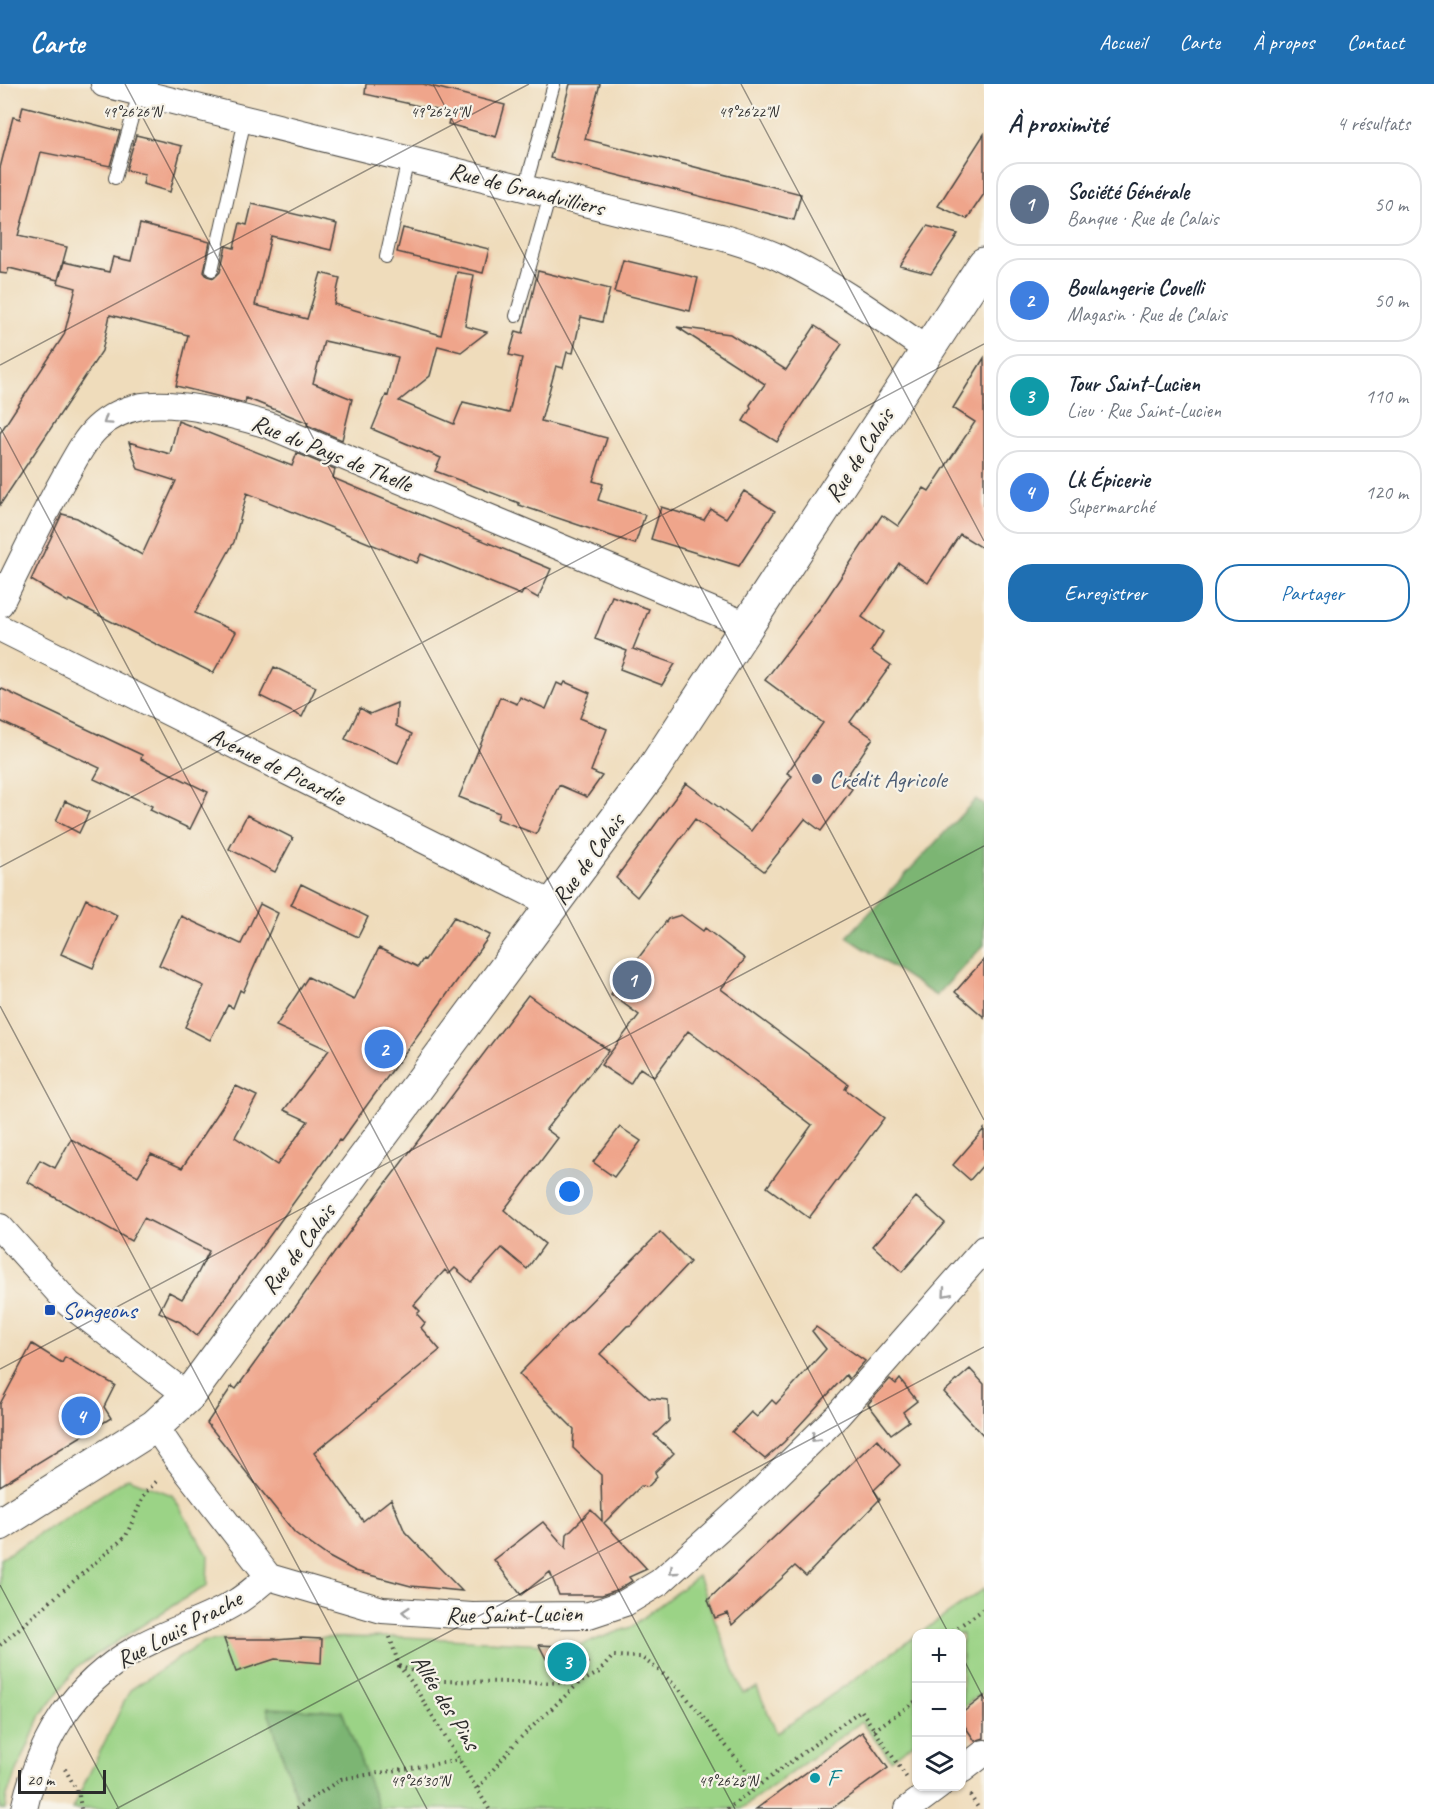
<!DOCTYPE html>
<html lang="fr">
<meta charset="utf-8">
<style>
body{margin:0;font-family:Caveat,sans-serif;background:#f6f6f7;color:#1f2937}
.controls{position:absolute;right:18px;bottom:18px;display:grid;overflow:hidden;border-radius:12px;box-shadow:0 2px 4px #0004}
.controls button{width:54px;height:54px;display:grid;place-items:center;padding:0;border:0;border-bottom:2px solid #e0e1e3;background:#fff;color:#1f2937;font:30px sans-serif}
.scale{position:absolute;left:18px;bottom:15px;width:88px;box-sizing:border-box;padding-left:6px;border:3px solid #2b2b2b;border-top:0;font-size:16px;line-height:21px;white-space:nowrap;color:#2b2b2b;-webkit-text-stroke:4px #f7f3e8;paint-order:stroke}
.you{position:absolute;left:570px;top:1108px;width:21px;height:21px;margin:-15px;border:4px solid #fff;border-radius:50%;background:#1a73e8;box-shadow:0 0 0 9px #1a73e833}
.badge{display:grid;place-items:center;width:39px;height:39px;border-radius:50%;background:#1f6fb2;color:#fff;font-size:20px;font-weight:700}
.pin{position:absolute;translate:-50% -50%;border:3px solid #fff;box-shadow:0 2px 6px #0006}
.list{margin:0;padding:0;list-style:none}
h2{display:flex;justify-content:space-between;align-items:center;height:78px;margin:0;padding:0 24px;font-size:26px}
h2 small{font-size:20px;font-weight:400;color:#747a83}
.list li{display:grid;grid-template-columns:39px 1fr auto;gap:18px;align-items:center;box-sizing:border-box;height:84px;margin:0 12px 12px;padding:0 12px;border:2px solid #e0e1e3;border-radius:24px}
.list b{display:block;font-size:22px;white-space:nowrap}
.list p{margin:0;font-size:20px;white-space:nowrap;color:#747a83}
.list em{font-size:20px;font-style:normal;color:#747a83}
.actions{display:flex;gap:12px;padding:18px 24px}
.actions a{flex:1;padding:14px 0;border:2px solid #1f6fb2;border-radius:24px;text-align:center;font-size:21px;color:#1f6fb2}
.actions .main{background:#1f6fb2;color:#fff}
.icon{flex:none;width:33px;height:33px;fill:none;stroke:currentColor;stroke-width:2;stroke-linecap:round;stroke-linejoin:round}
.map{position:relative;flex:none;width:984px;height:1725px;overflow:hidden}
header{display:flex;align-items:center;gap:36px;box-sizing:border-box;height:84px;padding:0 30px;background:#1f6fb2;color:#fff}
header strong{font-size:28px}
nav{display:flex;gap:33px;margin-inline-start:auto;font-size:21px}
main{display:flex}
aside{flex:1;background:#fff}
.map>svg:first-child{display:block}
</style>
<header>
<strong>Carte</strong>
<nav><a>Accueil</a><a>Carte</a><a>À propos</a><a>Contact</a></nav>
</header>
<main>
<div class="map">
<svg width="984" height="1725" viewBox="0 0 984 1725">
<rect width="100%" height="100%" fill="#f7f3e8"/>
<filter id="ink" filterUnits="userSpaceOnUse"><feTurbulence type="fractalNoise" baseFrequency=".0167" numOctaves="2"/><feDisplacementMap in="SourceGraphic" scale="12" xChannelSelector="R" yChannelSelector="G"/><feConvolveMatrix kernelMatrix="1 2 1 2 8 2 1 2 1" color-interpolation-filters="sRGB"/></filter>
<filter id="wash" filterUnits="userSpaceOnUse"><feTurbulence type="fractalNoise" baseFrequency=".008" numOctaves="4" result="noise"/><feDisplacementMap in="SourceGraphic" scale="24" xChannelSelector="R" yChannelSelector="G"/><feGaussianBlur stdDeviation="1.35" result="paint"/><feColorMatrix in="noise" values="0 0 0 0 0 0 0 0 0 0 0 0 0 0 0 0 0 1.4 0 .05"/><feComposite in="paint" operator="in"/></filter>
<g filter="url(#wash)">
<rect width="100%" height="100%" fill="#efdcbb"/>
<path fill="#9bd386" stroke="#637f58" stroke-width="1.5" d="M128,1394l44,17 36,60 -1,31 -27,15 -103,66 -36,48 -34,80 -2,14h-5v-250z
M698,1492l45,117 14,-5 20,45 139,-97v105l-25,19 -30,-38 -120,87h-669l58,-119 73,-48 21,-3h51l1,2 26,-3 102,-1 163,8 8,2 56,-20z
M984,1505v102l-22,17v-74l-42,-1z"/>
<path fill="#7cb573" stroke="#54704f" stroke-width="1.5" d="M976,715l8,6v140l-48,51 -89,-59z
M267,1624l75,3 37,98h-79z"/>
<g id="blocks">
<path fill="#efa58b" d="M366,0h57l82,21 -9,32 -48,-13 3,-11 -86,-19z
M570,0h30l-15,55 216,55 -7,26 -244,-62z
M23,22l97,25 -10,35 -69,-14 -23,84 49,11 -9,33 -49,-12 -2,6 -7,-1v-105l13,-51 7,2z
M984,50v60l-17,25 -29,-13z
M136,51l46,11 -12,46 -27,-8 2,-10 -19,-4z
M252,120l85,20 -6,26 -60,-14 -16,69 52,14 14,-46 19,5 -6,26 107,31 16,-63 17,3 -9,51 22,6 -26,20 -23,-6 -8,30 -31,25 55,23 9,-22 46,11 13,-55 -13,-3 7,-24 7,2 15,-62 72,18 -8,33 -21,-5 -8,36 -6,-1 -4,16 -7,-2 -15,55 66,17 -14,43 10,3 -5,16 47,15 -10,29 -116,-39v-2l-84,-32 6,-13 -69,-29 14,-34 2,1 10,-39 -74,-16 -11,42 39,16 -10,41 -35,-15 1,-2 -62,-25 -1,5 -69,-17 12,-51 -78,-20 -8,36 -102,154v-72l64,-98 12,-47 -18,-5 6,-21 45,10 4,-15 18,4 9,-37 70,18 -6,30 3,4 7,2 6,-6 6,-26 8,2 6,-25 7,2z
M927,142l31,8 -27,40 -31,-8z
M403,144l86,21 -6,24 -86,-21z
M623,176l75,18 -8,33 -76,-19z
M815,242l27,18 -65,98 -34,-21 8,-13 -1,-3 15,-21 -88,-57 53,7 56,36z
M984,274v191l-24,-15 -32,49 -29,-20 -37,54 21,15 -12,19 20,14 -41,57 23,16 -30,44 9,7 -31,42 -16,-12 -41,52 -69,-52 -58,78 -21,-19 70,-95 65,48 41,-55 -5,-3 36,-50 -58,-43 58,-76 59,-89 16,11 26,-38 5,3 46,-69 -22,-14z
M178,337l114,45 5,-13 38,16 -2,9 218,91 -13,29 -14,-8 -3,5 -100,-41 -4,9 -170,-70 -13,49 -39,71 41,19 -23,41 -144,-73 -1,2 -37,-22 31,-66 15,4 65,37 34,-74 -38,-12 -9,-27 41,12z
M744,407l31,20 -36,55 -88,-27 10,-32 43,13 7,-11 15,9z
M612,512l37,13 -16,40 42,15 -13,21 -42,-16 7,-18 -32,-12z
M274,583l42,20 -14,30 -42,-21z
M565,598l25,11 -10,25 27,11 -16,42 11,5 -15,21 -28,-12 -23,49 -39,-15 2,-6 -40,-16 41,-100 17,7 3,-7 26,12 11,-26 6,3z
M0,604l142,67 -1,4 67,33 -18,37 -40,-19 2,-4 -58,-27 6,-11 -100,-47z
M397,619l-1,23 16,8 -14,29 -53,-24 15,-31 10,6z
M65,717l24,11 -10,21 -23,-12z
M247,731l46,23 -18,34 -46,-23z
M301,800l67,33 -10,20 -67,-32z
M86,815l31,16 -24,53 -32,-14z
M260,820l18,9 -35,79 -3,-2 -7,18 -5,-3 -18,35 -25,-13 19,-41 -45,-21 22,-49 60,28z
M681,831l22,16 2,-3 40,31 -24,30 127,95 -3,5 39,29 -75,100 -42,-31 45,-62 -124,-94 -34,46 -14,-9 -10,16 -29,-19 38,-50 -28,-21 57,-75z
M454,833l36,18 -149,206 -2,-1 -142,196 -17,-14 -21,-10 10,-20 13,7 13,-20 14,-28 -65,-33 -13,23 -103,-59 12,-22 15,8 16,-29 67,37 13,-22 31,14 54,-82 21,10 -22,41 42,28 31,-44 -24,-11 45,-60 -53,-24 32,-49 46,23 25,-52 39,19 5,-8 2,1z
M984,875v58l-29,-25z
M528,911l31,23 50,32 -63,79 12,9 -54,72 41,34 -18,25 -25,-21 -31,34 -16,-14 -6,6 -4,-4 -31,35 6,6 -3,3 8,9 -4,5 19,22 -126,103 49,68 28,-22 14,33 57,59 -51,-5 -56,-15 -26,-14 -34,-24 -88,-110 25,-37 4,3 120,-166z
M620,1043l21,14 -27,36 -21,-15z
M984,1045v35l-14,16 -17,-15z
M916,1113l29,26 -43,49 -29,-26z
M660,1148l30,30 -59,63 -4,1 -27,28 49,44 19,2 1,21 -15,14 20,18 -19,19 2,5 -9,10 -7,-1 -37,37 43,46 -18,8 3,4 -13,8 -17,6h-43l-9,-23 -29,23 -27,-35 49,-38 23,26 1,-14 24,-24 11,11 -1,-46 -28,-27 1,-19 -55,-55z
M816,1243l49,34 -16,18 -3,-4 -62,67 -19,17 -33,-27 19,-20 6,5 15,-17 4,4 50,-55 -14,-18z
M32,1260l30,19 3,-6 50,28 -11,22 7,11 -111,68v-82z
M970,1285l14,15v52l-40,-44z
M890,1295l6,5 4,-5 17,22 -14,11 6,9 -18,13 -23,-30z
M877,1355l23,26 -26,25 6,9 -74,77 -11,-10 -63,59 -4,-12 -13,5 -7,-18z
M302,1554l20,1 -1,24 -46,-4 -39,13 -12,-33h51l1,1z
M539,1561l38,2 11,16 -11,12 -9,3h-7l-8,-6z
M984,1612v42l-9,3 -13,-19v-9z
M862,1648l26,36 -57,41h-75z"/>
</g>
</g>
<g filter="url(#ink)">
<use href="#blocks" fill-opacity="0" stroke="#484641" stroke-width="1.5"/>
<g fill="none" stroke-linecap="round" stroke-linejoin="round">
<defs>
<path id="lane" d="M115,94l24,-85
M525,104l29,-104
M386,173l22,-98
M212,186l33,-151
M516,232l34,-121"/>
<path id="street" d="M104,0l617,153c19,6 38,11 57,20 53,25 101,59 149,93
M0,520c21,-42 41,-85 64,-126 10,-17 19,-37 33,-50 12,-11 29,-19 45,-22 35,-6 92,9 126,19l479,200
M0,544l554,277
M0,1143l69,77 119,92
M155,1342l23,34 91,117 113,33 90,6 117,-1 36,-12 35,-21 103,-93 75,-74 146,-166
M962,1686l22,-17
M24,1725c16,-70 49,-124 112,-160 32,-19 69,-27 100,-47 12,-7 22,-17 33,-25
M908,1725l31,-23"/>
<path id="secondary" d="M0,1440l155,-98 33,-30 464,-625 332,-507"/>
</defs>
<use href="#lane" stroke="#484641" stroke-width="14"/>
<use href="#street" stroke="#484641" stroke-width="28"/>
<use href="#secondary" stroke="#484641" stroke-width="35"/>
<path stroke="#484641" stroke-width="4" stroke-dasharray="1.5 4.5" stroke-linecap="butt" d="M948,1550l36,-25
M390,1553l9,29 14,18 76,125
M0,1561l126,-109 19,-43 14,-14
M399,1582l41,15 139,2 19,-10 15,-17 28,1 21,16 20,19 77,94
M874,1646l42,-29
M65,1685l14,26 2,14
M478,1704l39,-47 62,-58
M970,1711l9,14
M296,1725l45,-30 119,-19
M727,1725l134,-99 46,68"/>
<use href="#lane" stroke="#fff" stroke-width="12"/>
<use href="#street" stroke="#fff" stroke-width="26"/>
<use href="#secondary" stroke="#fff" stroke-width="33"/>
</g>
<defs><path id="oneway-chevron" d="M-2-3.5L2.5 0L-2 3.5" fill="none" stroke-width="1.6" stroke-linecap="round" stroke-linejoin="round" transform="scale(1.5)"/></defs>
<g stroke="#a0a0a0">
<use href="#oneway-chevron" transform="translate(107 337) rotate(146)"/>
<use href="#oneway-chevron" transform="translate(946 1209) rotate(131)"/>
<use href="#oneway-chevron" transform="translate(815 1354) rotate(134)"/>
<use href="#oneway-chevron" transform="translate(673 1487) rotate(139)"/>
<use href="#oneway-chevron" transform="translate(406 1528) rotate(-175)"/>
</g>
</g>
<path fill="none" stroke="#2b2b2b" stroke-width="1.5" stroke-opacity="0.45" d="M125,0l824,1550M433,0l551,1036M741,0l243,457M0,281l529,-281M0,343l735,1382M0,783l984,-523M0,922l427,803M0,1285l984,-523M0,1501l119,224M962,1572l22,43M116,1725l868,-462"/>
<circle fill="#5c6f8a" stroke="#f7f3e8" stroke-width="2" cx="817" cy="695" r="6"/>
<rect fill="#1a4fb4" stroke="#f7f3e8" stroke-width="2" x="44" y="1220" width="12" height="12" rx="3"/>
<circle fill="#0f9aa8" stroke="#f7f3e8" stroke-width="2" cx="815" cy="1694" r="6"/>
<g text-anchor="middle" stroke-width="4.5" stroke-linejoin="round" paint-order="stroke">
<g font-size="24" fill="#2b2b2b" stroke="#f7f3e8">
<text transform="translate(527 105) rotate(14)" y="8">Rue de Grandvilliers</text>
<text transform="translate(332 369) rotate(22)" y="8">Rue du Pays de Thelle</text>
<text transform="translate(859 371) rotate(-57)" y="8">Rue de Calais</text>
<text transform="translate(277 682) rotate(26)" y="8">Avenue de Picardie</text>
<text transform="translate(588 775) rotate(-54)" y="8">Rue de Calais</text>
<text transform="translate(298 1165) rotate(-53)" y="8">Rue de Calais</text>
<text transform="translate(514 1530) rotate(-1)" y="8">Rue Saint-Lucien</text>
<text transform="translate(179 1545) rotate(-28)" y="8">Rue Louis Prache</text>
<text transform="translate(446 1618) rotate(58)" y="8">Allée des Pins</text>
</g>
<g font-size="24" fill="#4e5e75" stroke="#f7f3e8" text-anchor="start">
<text x="829" y="703">Crédit Agricole</text>
</g>
<g font-size="24" fill="#164399" stroke="#f7f3e8" text-anchor="start">
<text x="62" y="1234">Songeons</text>
</g>
<g font-size="24" fill="#0d838f" stroke="#f7f3e8" text-anchor="start">
<text x="827" y="1702">F</text>
</g>
</g>
<g font-size="15" text-anchor="middle" fill="#2b2b2b" stroke="#f7f3e8" stroke-width="4.5" stroke-linejoin="round" paint-order="stroke">
<text x="132" y="33">49°26'26"N</text>
<text x="440" y="33">49°26'24"N</text>
<text x="748" y="33">49°26'22"N</text>
<text x="420" y="1702">49°26'30"N</text>
<text x="728" y="1702">49°26'28"N</text>
</g>
</svg>
<div class="controls">
<button>+</button>
<button>−</button>
<button><svg class="icon" aria-label="layers" viewBox="0 0 24 24"><path d="M12 4l9 5-9 5-9-5zM3 14l9 5 9-5"/></svg></button>
</div>
<div class="scale">20 m</div>
<div class="you"></div>
<div class="pin badge" style="left:632px;top:896px;background:#5c6f8a">1</div>
<div class="pin badge" style="left:384px;top:965px;background:#3f7fe0">2</div>
<div class="pin badge" style="left:567px;top:1578px;background:#0f9aa8">3</div>
<div class="pin badge" style="left:81px;top:1332px;background:#3f7fe0">4</div>
</div>
<aside>
<h2>À proximité<small>4 résultats</small></h2>
<ul class="list">
<li><span class="badge" style="background:#5c6f8a">1</span><div><b>Société Générale</b><p>Banque · Rue de Calais</p></div><em>50 m</em></li>
<li><span class="badge" style="background:#3f7fe0">2</span><div><b>Boulangerie Covelli</b><p>Magasin · Rue de Calais</p></div><em>50 m</em></li>
<li><span class="badge" style="background:#0f9aa8">3</span><div><b>Tour Saint-Lucien</b><p>Lieu · Rue Saint-Lucien</p></div><em>110 m</em></li>
<li><span class="badge" style="background:#3f7fe0">4</span><div><b>Lk Épicerie</b><p>Supermarché</p></div><em>120 m</em></li>
</ul>
<div class="actions"><a class="main">Enregistrer</a><a>Partager</a></div>
</aside>
</main>
